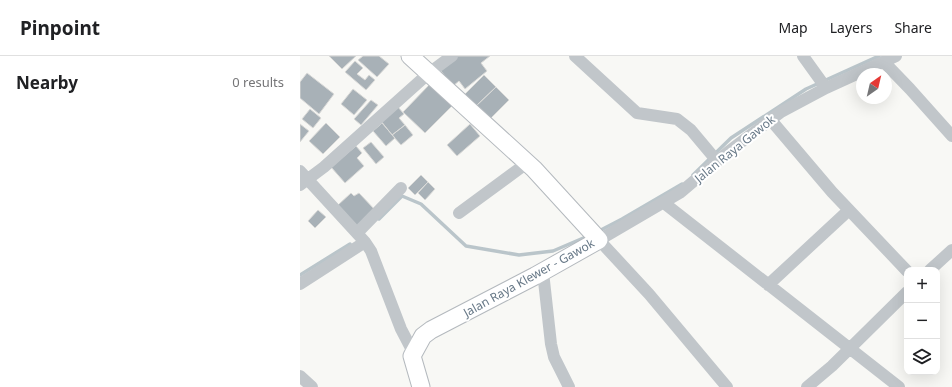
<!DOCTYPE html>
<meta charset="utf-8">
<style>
body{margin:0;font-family:"Noto Sans",sans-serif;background:#f6f6f6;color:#202124}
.controls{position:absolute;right:12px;bottom:12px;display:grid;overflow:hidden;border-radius:8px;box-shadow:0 4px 16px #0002}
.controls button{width:36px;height:36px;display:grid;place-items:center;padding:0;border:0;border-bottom:1px solid #e0e0e0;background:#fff;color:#202124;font:20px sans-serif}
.compass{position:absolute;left:556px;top:12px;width:36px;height:36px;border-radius:50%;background:#fff;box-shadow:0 4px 16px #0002;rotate:34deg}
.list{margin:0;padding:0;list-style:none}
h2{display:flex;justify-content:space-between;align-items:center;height:52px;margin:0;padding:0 16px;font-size:17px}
h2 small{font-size:13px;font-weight:400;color:#757577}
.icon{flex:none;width:22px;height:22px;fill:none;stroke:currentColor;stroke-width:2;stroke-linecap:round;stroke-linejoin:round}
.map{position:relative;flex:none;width:652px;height:331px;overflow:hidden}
header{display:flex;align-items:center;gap:24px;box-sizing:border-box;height:56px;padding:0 20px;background:#fff;border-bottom:1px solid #e0e0e0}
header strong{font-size:19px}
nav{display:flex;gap:22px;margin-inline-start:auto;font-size:14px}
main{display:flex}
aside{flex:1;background:#fff}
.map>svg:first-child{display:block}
</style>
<header>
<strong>Pinpoint</strong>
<nav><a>Map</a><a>Layers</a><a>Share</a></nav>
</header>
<main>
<aside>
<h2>Nearby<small>0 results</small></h2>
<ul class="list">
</ul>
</aside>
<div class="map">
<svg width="652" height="331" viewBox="0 0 652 331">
<rect width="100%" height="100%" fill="#f8f8f5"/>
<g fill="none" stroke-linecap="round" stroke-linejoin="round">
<path stroke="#bac5ca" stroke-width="3.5" d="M393,119l38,-37 75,-49 73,-33
M79,163l23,-23 19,8 45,42 53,9 34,-4 35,-15
M297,176l25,-13 60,-35
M0,219l50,-31"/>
</g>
<path fill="#a8b1b7" stroke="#dadad8" d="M29,0h27l-14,13z
M63,0h16l10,8 -12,13 -19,-17z
M158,0h32l-9,7 6,8 -22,18 -6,-8 -6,5 -13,-16z
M55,5l8,7 -6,6 8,6 4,-5 6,5 -9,10 -21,-18z
M7,17l27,21 -15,20 -19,-16v-16z
M184,19l12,12 -20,19 -12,-11z
M130,28l22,22 -27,27 -22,-21z
M196,31l13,13 -20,20 -13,-14z
M53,33l14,11 -13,15 -13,-11z
M71,44l7,5 -17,20 -7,-6z
M98,51l6,7 -5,4 6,7 -13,10 -11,-14z
M10,53l11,9 -8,10 -11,-9z
M26,67l14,14 -17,17 -14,-13z
M82,67l13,15 -9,8 -13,-15z
M0,68l9,7 -9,11z
M170,68l10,12 -23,20 -10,-11z
M105,69l8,10 -12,10 -9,-10z
M71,86l13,15 -8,7 -13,-16z
M56,90l6,7 -5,5 7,8 -19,17 -14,-16z
M121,119l7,7 -13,13 -7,-7z
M128,126l7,7 -10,11 -7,-7z
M51,137l3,3 5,-3 17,18 -18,16 -20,-22z
M18,154l8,7 -11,11 -7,-7z"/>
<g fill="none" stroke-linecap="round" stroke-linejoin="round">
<defs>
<path id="secondary" d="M110,0l124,113 65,71 -64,36 -104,54 -8,6 -11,20 9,31"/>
</defs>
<use href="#secondary" stroke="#b4b9be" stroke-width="19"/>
<path stroke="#c1c6ca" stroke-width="12" d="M275,0l62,57 40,6 14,11 26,31
M503,0l23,32
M584,6l26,27 42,47
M470,63l62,73 75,79
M0,115l65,71 6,9 30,78 12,23
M0,129l24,-18 105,-94 23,-17
M364,147l235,184
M159,157l68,-50
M58,176l43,-44
M630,214l22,-20
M243,216l8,72 3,13 15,30
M0,228l65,-42
M468,229l81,-75
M0,320l12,11
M427,331l-78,-93 -50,-54 82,-48 47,-40 53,-40 45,-24 70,-32
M507,331l25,-21 75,-74"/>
<use href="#secondary" stroke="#fff" stroke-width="17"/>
</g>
<g text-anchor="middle" stroke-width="4" stroke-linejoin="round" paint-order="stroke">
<g font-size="12" fill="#677887" stroke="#fff">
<text transform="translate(435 93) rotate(-39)" y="4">Jalan Raya Gawok</text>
<text transform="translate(229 222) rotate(-29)" y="4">Jalan Raya Klewer - Gawok</text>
</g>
</g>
</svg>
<div class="controls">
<button>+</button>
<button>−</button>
<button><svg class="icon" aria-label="layers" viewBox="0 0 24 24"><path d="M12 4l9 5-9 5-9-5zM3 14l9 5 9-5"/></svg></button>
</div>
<svg class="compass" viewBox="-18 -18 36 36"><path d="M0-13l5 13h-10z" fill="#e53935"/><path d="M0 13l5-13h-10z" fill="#757577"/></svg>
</div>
</main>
